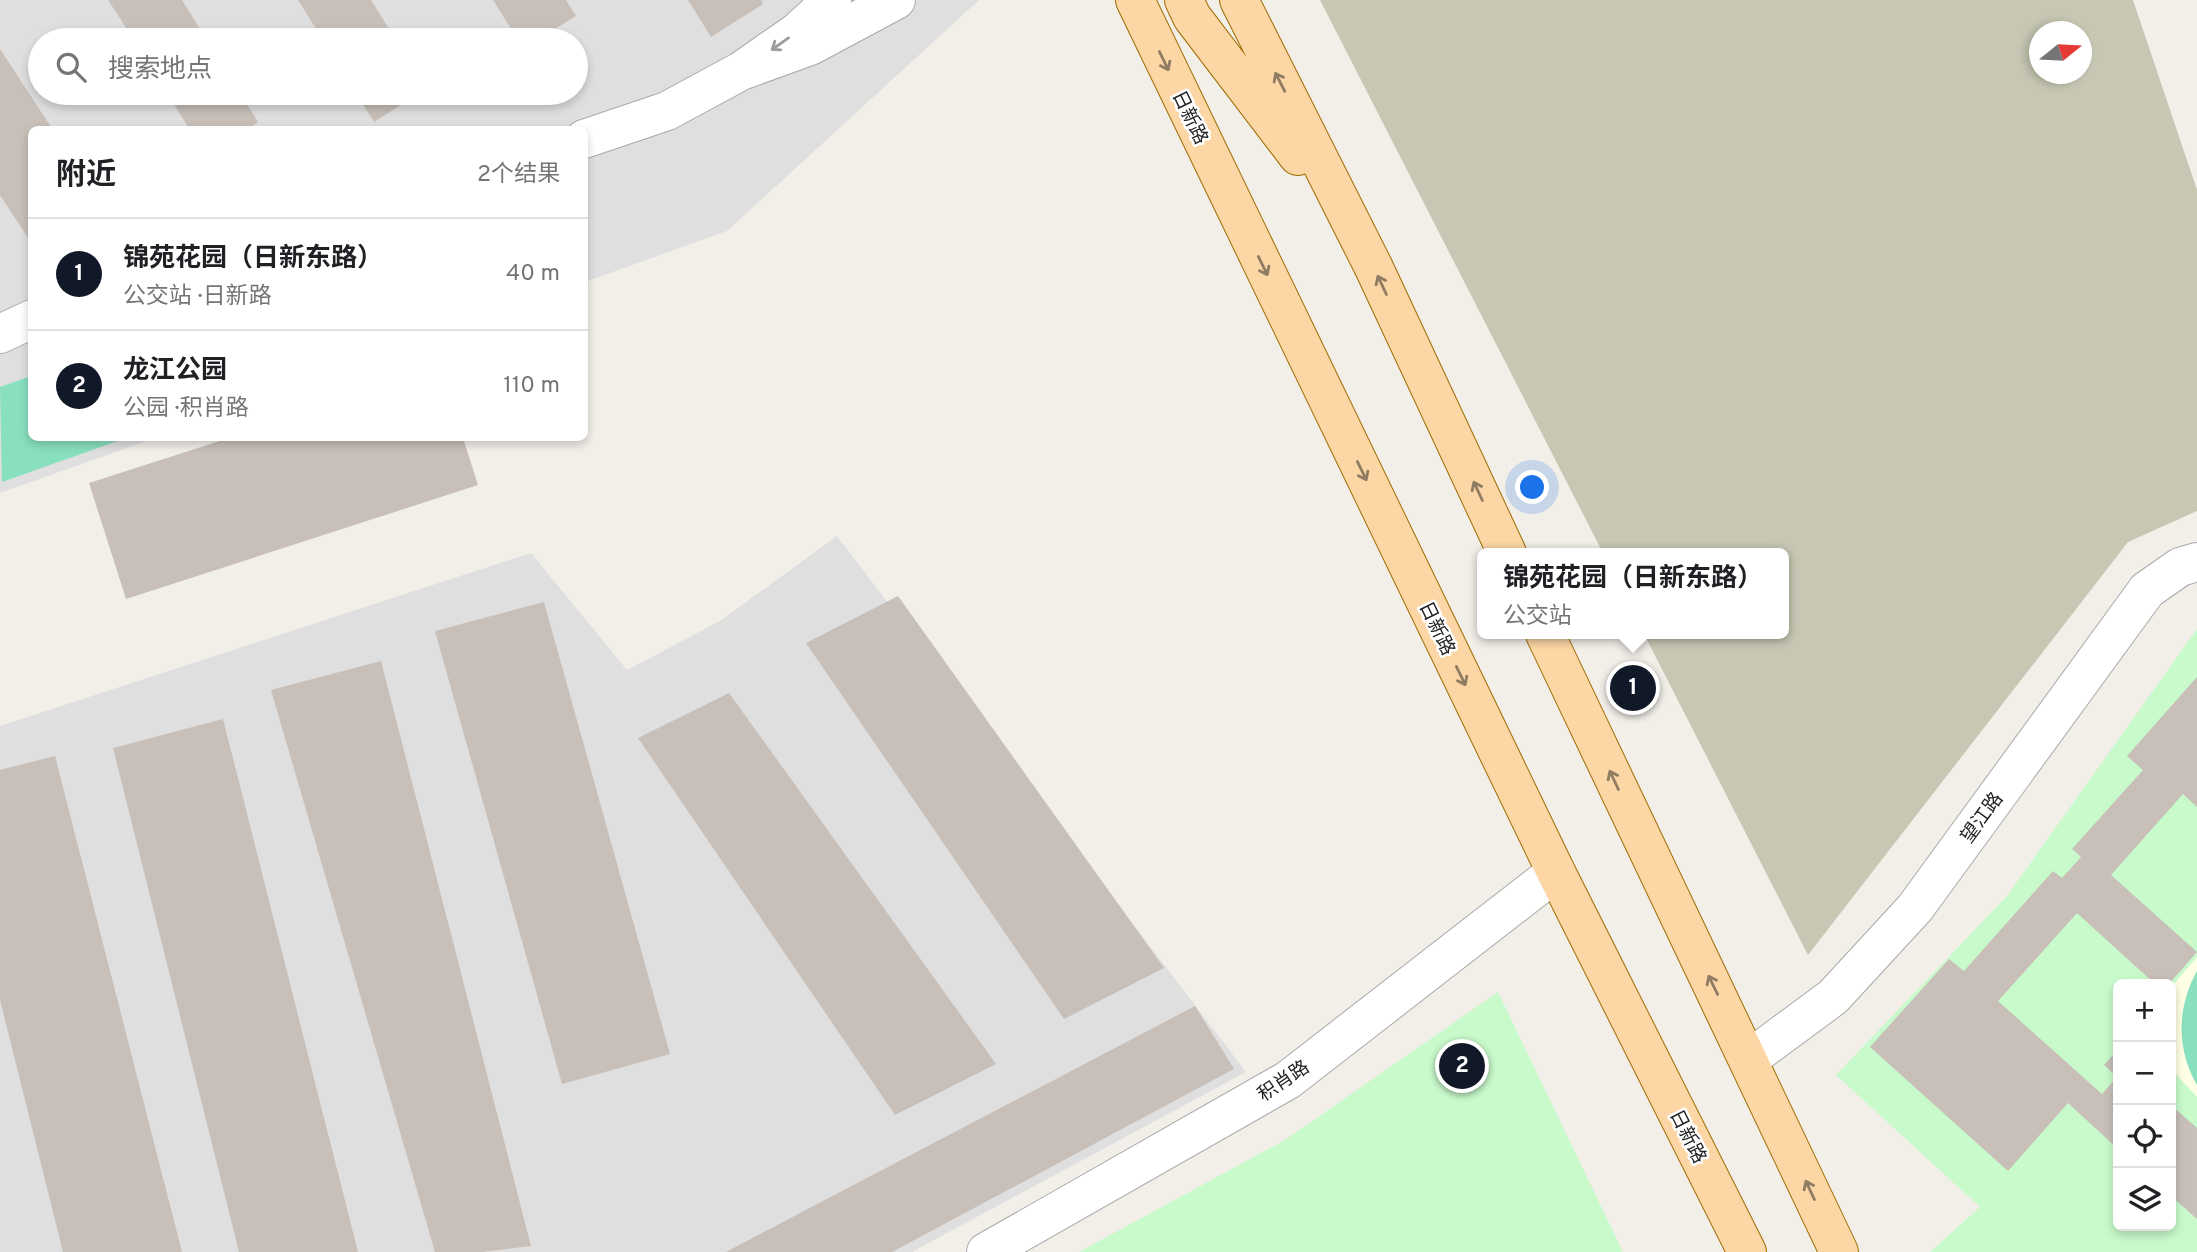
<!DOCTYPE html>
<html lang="zh">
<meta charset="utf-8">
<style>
body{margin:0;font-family:Overpass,"Noto Sans SC",sans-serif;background:#f6f6f6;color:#202124}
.controls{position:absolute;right:21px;bottom:21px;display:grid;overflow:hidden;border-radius:10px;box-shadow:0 4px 10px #0003}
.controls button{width:63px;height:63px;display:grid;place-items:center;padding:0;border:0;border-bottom:2px solid #e0e0e0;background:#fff;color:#202124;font:35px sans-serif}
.compass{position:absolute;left:2029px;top:21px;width:63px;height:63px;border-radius:50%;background:#fff;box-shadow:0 4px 10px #0003;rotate:72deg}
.you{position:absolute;left:1533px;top:488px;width:24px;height:24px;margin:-18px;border:5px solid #fff;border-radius:50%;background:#1a73e8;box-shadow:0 0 0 10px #1a73e833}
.badge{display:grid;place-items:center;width:46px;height:46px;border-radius:50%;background:#111827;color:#fff;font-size:23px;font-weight:700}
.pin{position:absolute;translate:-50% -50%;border:4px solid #fff;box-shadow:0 2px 7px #0006}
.popup{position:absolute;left:1477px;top:548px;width:312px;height:91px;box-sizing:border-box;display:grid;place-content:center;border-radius:10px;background:#fff;filter:drop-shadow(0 2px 5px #0005);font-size:23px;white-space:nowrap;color:#757577}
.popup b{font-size:26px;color:#202124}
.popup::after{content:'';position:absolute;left:50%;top:100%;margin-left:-14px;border:14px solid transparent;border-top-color:#fff}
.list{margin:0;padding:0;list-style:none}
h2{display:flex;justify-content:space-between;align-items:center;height:91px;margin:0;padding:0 28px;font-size:30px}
h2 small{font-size:23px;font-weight:400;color:#757577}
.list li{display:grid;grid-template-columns:46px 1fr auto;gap:21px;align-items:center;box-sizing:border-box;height:112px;padding:0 28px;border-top:2px solid #e0e0e0}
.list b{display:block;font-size:26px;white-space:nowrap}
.list p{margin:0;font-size:23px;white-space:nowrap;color:#757577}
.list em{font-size:23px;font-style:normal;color:#757577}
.icon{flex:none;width:38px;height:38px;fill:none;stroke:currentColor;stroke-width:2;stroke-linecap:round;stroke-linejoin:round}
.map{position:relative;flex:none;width:2197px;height:1252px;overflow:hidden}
.search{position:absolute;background:#fff;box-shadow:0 4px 10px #0003;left:28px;top:28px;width:560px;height:77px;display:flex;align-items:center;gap:18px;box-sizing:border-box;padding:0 24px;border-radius:38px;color:#757577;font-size:26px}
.panel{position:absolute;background:#fff;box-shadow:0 4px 10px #0003;left:28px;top:126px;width:560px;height:315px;border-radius:10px}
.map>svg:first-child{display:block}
</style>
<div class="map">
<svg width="2197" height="1252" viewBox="0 0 2197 1252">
<rect width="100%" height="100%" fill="#f2efe9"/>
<path fill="#e0dfdf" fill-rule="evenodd" d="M0,0h979l-252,231 -142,51 -1,-152h-552v308h123l-155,55zM40,40h536v53h-536z
M837,536l409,536 -334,180h-912v-526l531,-173 96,117 93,-49z"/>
<path fill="#ffffe5" d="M2197,957v140l-26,-28v-82z"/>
<path fill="#c7c7b4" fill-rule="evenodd" d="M1320,0h813l64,190v321l-69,31 -320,413 -164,-321h140v-81h-181zM2039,32h43v42h-43z"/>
<path fill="#c8facc" d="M2197,629v328l-26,30v-3h-53v242h53v-157l26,28v155h-267l50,-45 -144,-132 171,-179z
M1498,992l125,260h-544l206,-112z"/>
<path fill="#88e0be" d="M31,376l1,62h94l-124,44 -2,-95z
M2197,971v114c-21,-36 -20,-78 0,-114z"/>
<path fill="#c7bfb8" d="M108,0h74l25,40h-73z
M298,0h73l25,40h-73z
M493,0h73l10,16 -39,24h-19z
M688,0h73l2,4 -52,33z
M0,49l53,81h-21v114l-32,-49z
M167,93h73l18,29 -11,8h-57z
M356,93h64l-46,29z
M229,438h234l15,47 -352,114 -37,-116z
M898,596l266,372 -100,51 -258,-376z
M544,602l126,452 -108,30 -127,-453z
M381,661l150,585 -49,6h-47l-164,-562z
M2197,677v130l-14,-13 -72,81 86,77 -28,32h-14l-78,-71 -79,88 104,93 15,-17 -13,-12 10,-11 4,3v92l-50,-46 -60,68 -138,-124 79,-88 15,12 89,-100 9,7 19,-21 -9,-8 71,-79 -16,-14z
M729,693l267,371 -101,51 -257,-377z
M223,719l135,533h-119l-126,-504z
M55,756l127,496h-119l-63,-252v-230z
M1195,1006l39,63 -342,183h-166z
M2171,1105l26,23v91l-26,-23z"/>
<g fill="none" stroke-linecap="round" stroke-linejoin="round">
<defs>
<path id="minor" d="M832,0l-35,32 -56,39 69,-25 86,-46
M584,139l83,-28 74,-40
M0,334l32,-15
M1749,1059l84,-62 82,-89 232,-318 33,-23 17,-5
M986,1252l302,-172 268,-208"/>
<path id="major" d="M1135,0l421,872 191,380
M1184,0l8,17 106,139
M1239,0l135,268 133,285
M1545,634l294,618"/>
</defs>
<use href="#minor" stroke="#a9a9a9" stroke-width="40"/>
<use href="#major" stroke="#a06b00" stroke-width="40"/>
<use href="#minor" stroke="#fff" stroke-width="38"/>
<use href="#major" stroke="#fcd6a4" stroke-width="38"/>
</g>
<defs><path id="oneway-shaft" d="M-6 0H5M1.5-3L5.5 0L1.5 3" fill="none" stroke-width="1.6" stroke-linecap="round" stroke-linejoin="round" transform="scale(1.75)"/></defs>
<use stroke="#9c9c9c" href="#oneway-shaft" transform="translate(780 44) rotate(145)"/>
<g stroke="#8f7c63">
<use href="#oneway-shaft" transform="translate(1164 61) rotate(64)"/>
<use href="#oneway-shaft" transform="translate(1280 82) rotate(-117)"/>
<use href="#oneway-shaft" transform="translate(1263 266) rotate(64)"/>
<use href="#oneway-shaft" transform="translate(1382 285) rotate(-115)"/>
<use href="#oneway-shaft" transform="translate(1362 471) rotate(64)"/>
<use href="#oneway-shaft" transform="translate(1478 491) rotate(-115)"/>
<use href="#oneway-shaft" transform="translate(1461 676) rotate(64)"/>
<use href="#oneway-shaft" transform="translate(1614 780) rotate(-115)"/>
<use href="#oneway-shaft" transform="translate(1713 985) rotate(-116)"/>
<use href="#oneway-shaft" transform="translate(1810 1190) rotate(-115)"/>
</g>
<g text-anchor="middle" stroke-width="5" stroke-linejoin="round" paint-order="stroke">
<g font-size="19" fill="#222" stroke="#fff">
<text transform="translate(1191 117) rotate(64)" y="7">日新路</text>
<text transform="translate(1438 628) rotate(64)" y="7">日新路</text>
<text transform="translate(1981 817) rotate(-54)" y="7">望江路</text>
<text transform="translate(1283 1080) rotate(-34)" y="7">积肖路</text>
<text transform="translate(1689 1136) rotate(63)" y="7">日新路</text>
</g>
</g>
</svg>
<div class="controls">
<button>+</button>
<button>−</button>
<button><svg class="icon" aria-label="locate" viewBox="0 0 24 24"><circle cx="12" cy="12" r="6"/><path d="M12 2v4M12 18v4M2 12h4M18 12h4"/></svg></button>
<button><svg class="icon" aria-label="layers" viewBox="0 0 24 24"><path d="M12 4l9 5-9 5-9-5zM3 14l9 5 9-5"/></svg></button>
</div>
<svg class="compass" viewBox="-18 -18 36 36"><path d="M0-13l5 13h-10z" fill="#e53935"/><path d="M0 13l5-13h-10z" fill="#757577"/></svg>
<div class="you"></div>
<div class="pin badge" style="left:1633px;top:688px">1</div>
<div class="popup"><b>锦苑花园（日新东路）</b>公交站</div>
<div class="pin badge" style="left:1462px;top:1066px">2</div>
<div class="search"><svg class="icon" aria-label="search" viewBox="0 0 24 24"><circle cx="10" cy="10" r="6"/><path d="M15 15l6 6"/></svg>搜索地点</div>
<section class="panel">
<h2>附近<small>2个结果</small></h2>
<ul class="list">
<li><span class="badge">1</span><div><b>锦苑花园（日新东路）</b><p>公交站 · 日新路</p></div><em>40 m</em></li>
<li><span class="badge">2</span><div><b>龙江公园</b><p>公园 · 积肖路</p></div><em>110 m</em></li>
</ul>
</section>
</div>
